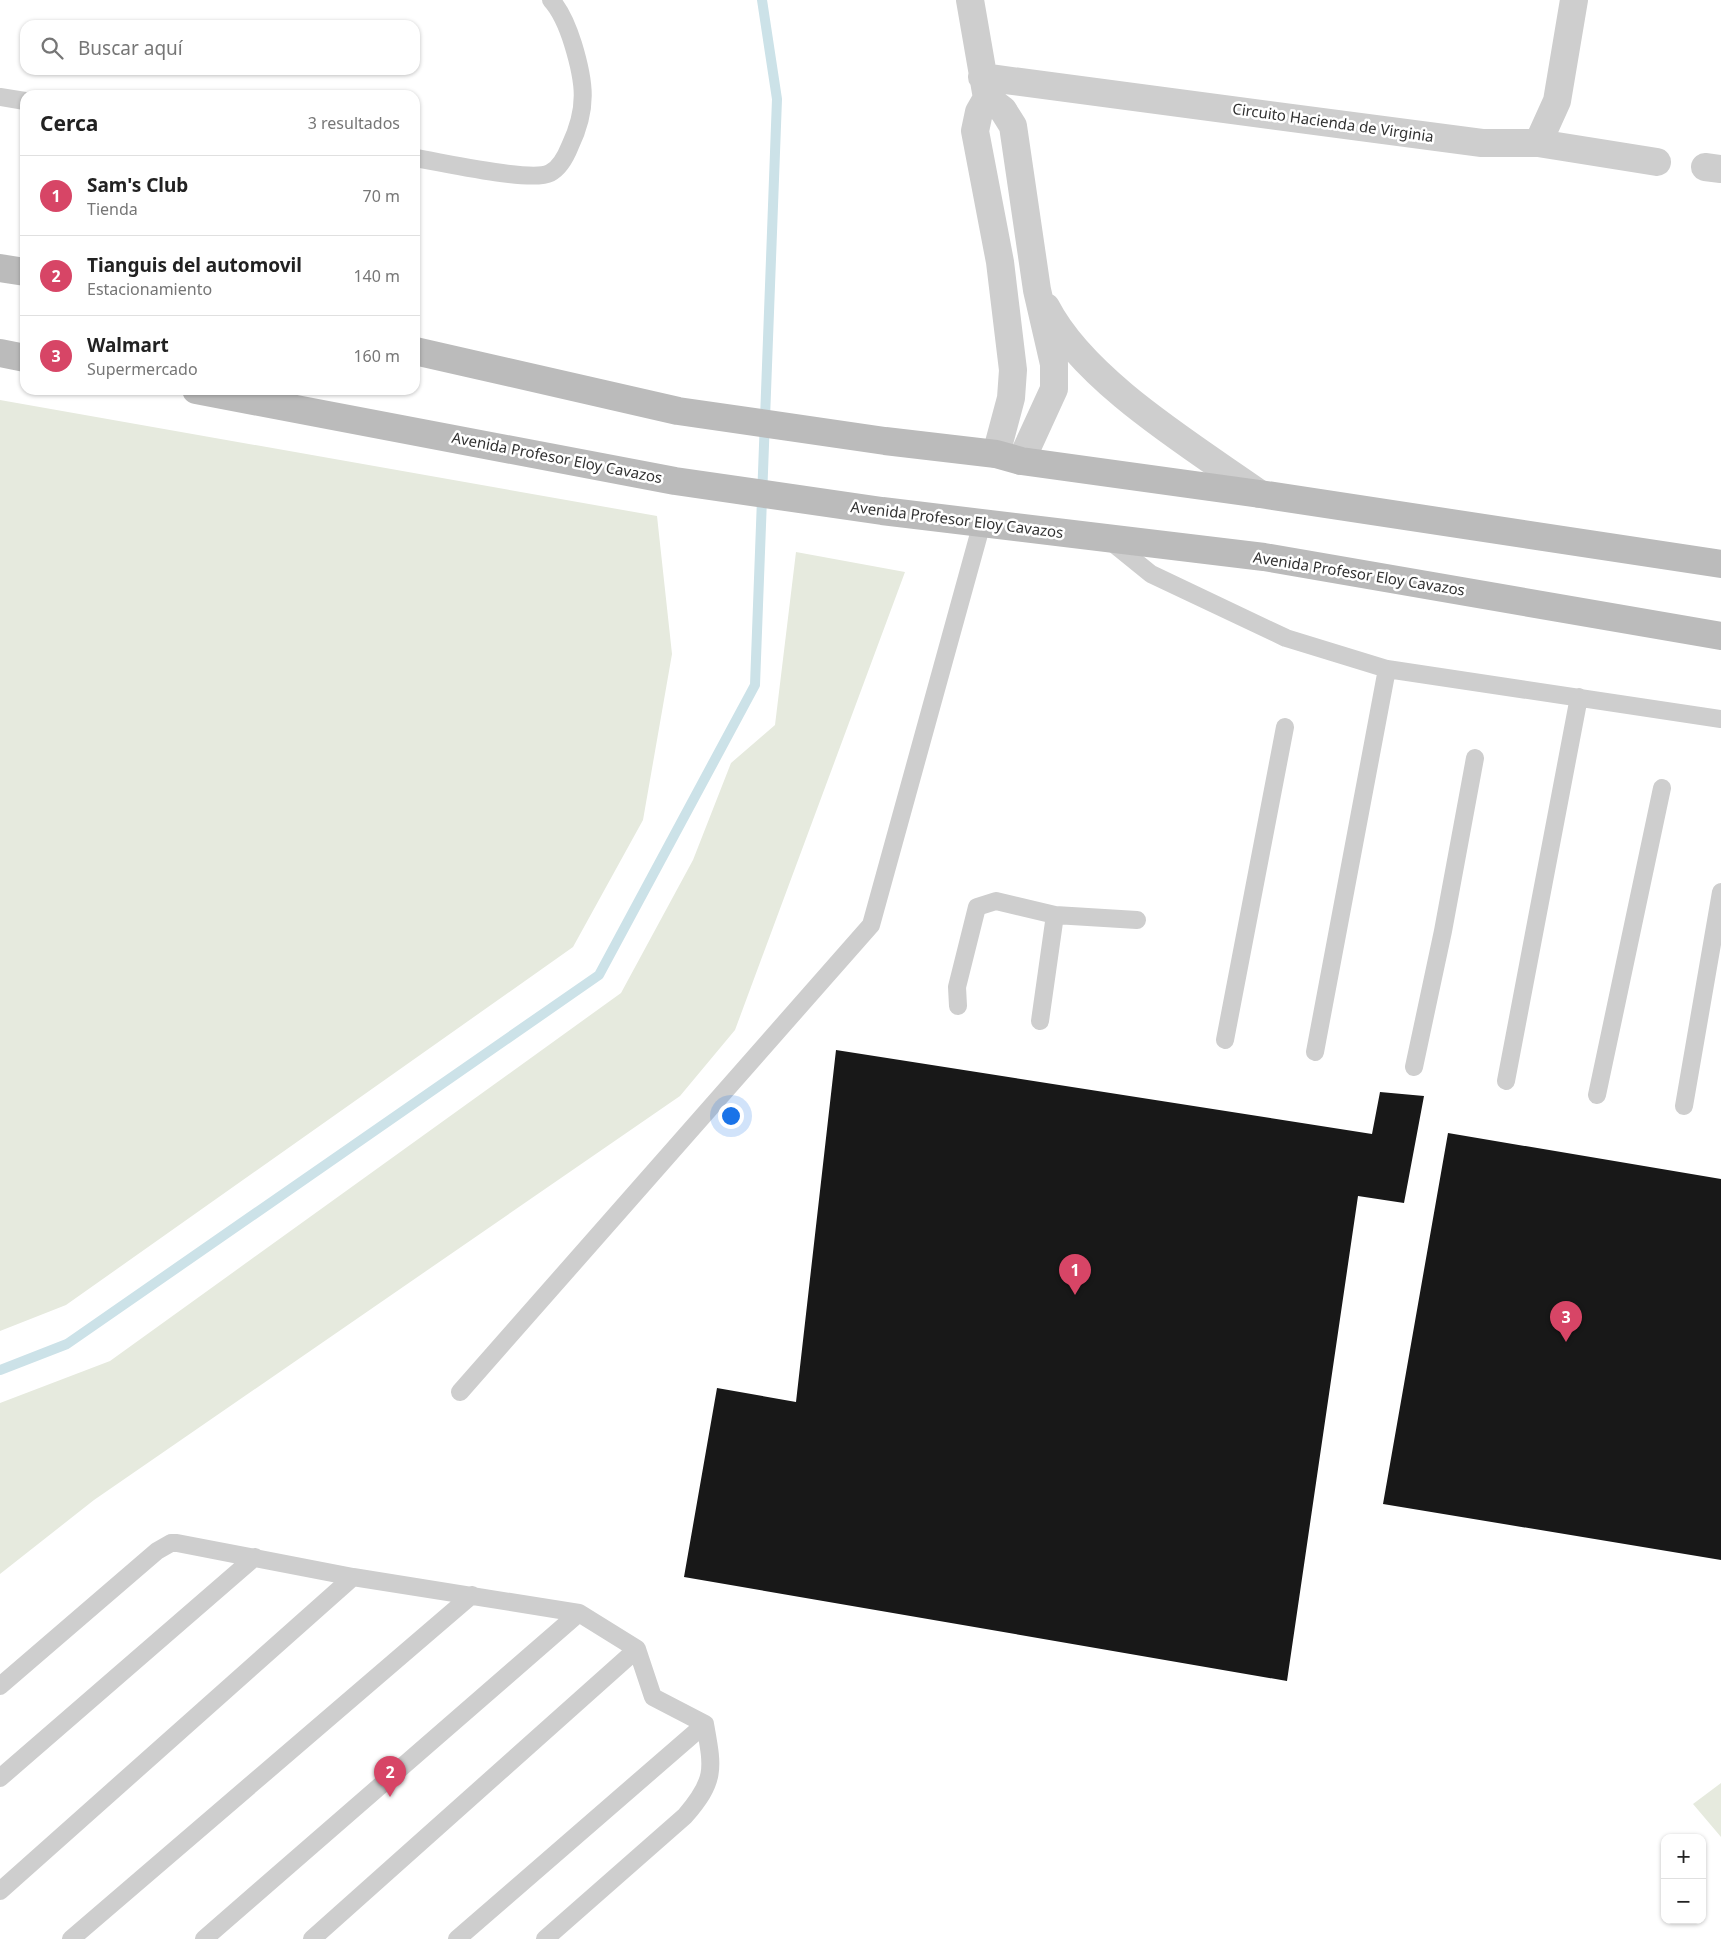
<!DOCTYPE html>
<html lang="es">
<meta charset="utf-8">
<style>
body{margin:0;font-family:"Noto Sans",sans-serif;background:#f2f2f2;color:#222}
.controls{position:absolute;right:15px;bottom:15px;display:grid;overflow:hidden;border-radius:10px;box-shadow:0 1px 4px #0004}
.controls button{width:45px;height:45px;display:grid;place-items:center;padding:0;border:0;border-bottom:1px solid #e0e0e0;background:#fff;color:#222;font:25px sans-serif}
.you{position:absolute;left:730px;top:1115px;width:18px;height:18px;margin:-12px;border:4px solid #fff;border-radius:50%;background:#1a73e8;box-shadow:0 0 0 8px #1a73e833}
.badge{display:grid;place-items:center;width:32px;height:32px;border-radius:50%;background:#d74566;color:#fff;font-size:16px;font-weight:700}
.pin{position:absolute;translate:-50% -41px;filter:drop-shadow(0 1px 2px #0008)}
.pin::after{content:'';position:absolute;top:26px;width:18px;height:15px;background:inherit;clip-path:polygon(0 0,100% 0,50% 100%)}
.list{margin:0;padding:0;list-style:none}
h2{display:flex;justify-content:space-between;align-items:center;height:65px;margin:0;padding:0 20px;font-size:21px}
h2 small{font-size:16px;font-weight:400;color:#767676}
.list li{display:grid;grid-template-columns:32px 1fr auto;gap:15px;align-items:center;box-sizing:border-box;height:80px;padding:0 20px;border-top:1px solid #e0e0e0}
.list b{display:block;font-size:19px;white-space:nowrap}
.list p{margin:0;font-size:16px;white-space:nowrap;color:#767676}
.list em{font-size:16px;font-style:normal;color:#767676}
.icon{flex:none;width:28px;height:28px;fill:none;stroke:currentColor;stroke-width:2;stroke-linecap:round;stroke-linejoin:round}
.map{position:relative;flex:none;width:1721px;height:1939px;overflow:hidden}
.search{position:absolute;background:#fff;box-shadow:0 1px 4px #0004;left:20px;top:20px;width:400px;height:55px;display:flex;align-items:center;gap:12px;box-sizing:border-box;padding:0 18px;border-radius:15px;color:#767676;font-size:19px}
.panel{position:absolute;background:#fff;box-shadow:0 1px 4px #0004;left:20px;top:90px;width:400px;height:305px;border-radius:15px}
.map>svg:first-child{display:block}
</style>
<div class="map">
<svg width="1721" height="1939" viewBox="0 0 1721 1939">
<rect width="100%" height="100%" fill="#fff"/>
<path fill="#e6eade" d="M0,400l657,116 15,138 -29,166 -70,127 -507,358 -66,26z
M796,552l109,20 -170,458 -55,66 -586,404 -94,74v-171l110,-42 511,-368 72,-133 38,-97 44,-38z
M1721,1783v54l-28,-33z"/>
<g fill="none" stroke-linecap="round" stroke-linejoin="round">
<path stroke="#cce2e8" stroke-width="10" d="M0,1370l67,-26 532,-369 156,-290 22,-586 -15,-99"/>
</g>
<path fill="#181818" d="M836,1050l536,84 8,-42 44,4 -20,107 -46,-7 -71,485 -603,-104 33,-189 79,14z
M1448,1133l273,46v381l-338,-56z"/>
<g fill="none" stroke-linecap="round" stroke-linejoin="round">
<path stroke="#cecece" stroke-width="18" d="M0,97l25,4
M415,158c26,4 116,25 135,15 10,-5 16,-17 20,-27 18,-38 15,-63 3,-102 -5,-16 -11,-32 -22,-44
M1109,540l42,34 135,64 101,31 334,50
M958,1006l-1,-19 20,-80 19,-6 59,14 82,5
M1040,1021l15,-106
M1225,1040l60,-313
M1315,1052l72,-383
M1414,1067l29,-136 32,-173
M1506,1081l73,-384
M1597,1095l65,-307
M1684,1106l37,-214
M460,1392l411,-467 111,-402
M0,1686l157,-135 14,-8h6l176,34 226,36 58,36 16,48 52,27c8,45 11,56 -20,92l-140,123
M0,1778l255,-221
M0,1891l353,-314
M71,1939l401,-344
M204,1939l375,-326
M312,1939l325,-290
M457,1939l248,-215"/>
<path stroke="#cecece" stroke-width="28" d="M970,0l17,98 -8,14 -4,19 25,131 13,108 -2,28 -15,56
M982,77l500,66h56l19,-42 17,-101
M987,98l16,12 10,16 24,164 17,74v25l-33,72
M1538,143l119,19
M1705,167l16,2
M1046,307c38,74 146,139 214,187"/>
<path stroke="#bbb" stroke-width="28" d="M0,268l25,4
M415,351l263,60 207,30 111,13 25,7 239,33 461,70
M0,353l25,5
M196,390l479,91 207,30 382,46 457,79"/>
</g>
<g text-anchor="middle" stroke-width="5" stroke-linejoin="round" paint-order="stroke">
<g font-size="15" fill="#313131" stroke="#fff">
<text transform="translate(1333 123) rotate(8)" y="5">Circuito Hacienda de Virginia</text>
<text transform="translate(557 458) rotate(11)" y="5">Avenida Profesor Eloy Cavazos</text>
<text transform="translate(957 520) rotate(7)" y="5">Avenida Profesor Eloy Cavazos</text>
<text transform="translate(1359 574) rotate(9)" y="5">Avenida Profesor Eloy Cavazos</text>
</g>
</g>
</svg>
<div class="controls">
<button>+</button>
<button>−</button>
</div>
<div class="you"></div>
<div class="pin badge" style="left:1075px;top:1295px">1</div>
<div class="pin badge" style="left:390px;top:1797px">2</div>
<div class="pin badge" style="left:1566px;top:1342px">3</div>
<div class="search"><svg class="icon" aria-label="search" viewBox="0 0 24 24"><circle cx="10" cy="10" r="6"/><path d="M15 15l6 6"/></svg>Buscar aquí</div>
<section class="panel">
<h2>Cerca<small>3 resultados</small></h2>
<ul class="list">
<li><span class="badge">1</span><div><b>Sam's Club</b><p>Tienda</p></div><em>70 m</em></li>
<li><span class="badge">2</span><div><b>Tianguis del automovil</b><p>Estacionamiento</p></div><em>140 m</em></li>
<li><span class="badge">3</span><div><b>Walmart</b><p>Supermercado</p></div><em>160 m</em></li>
</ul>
</section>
</div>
